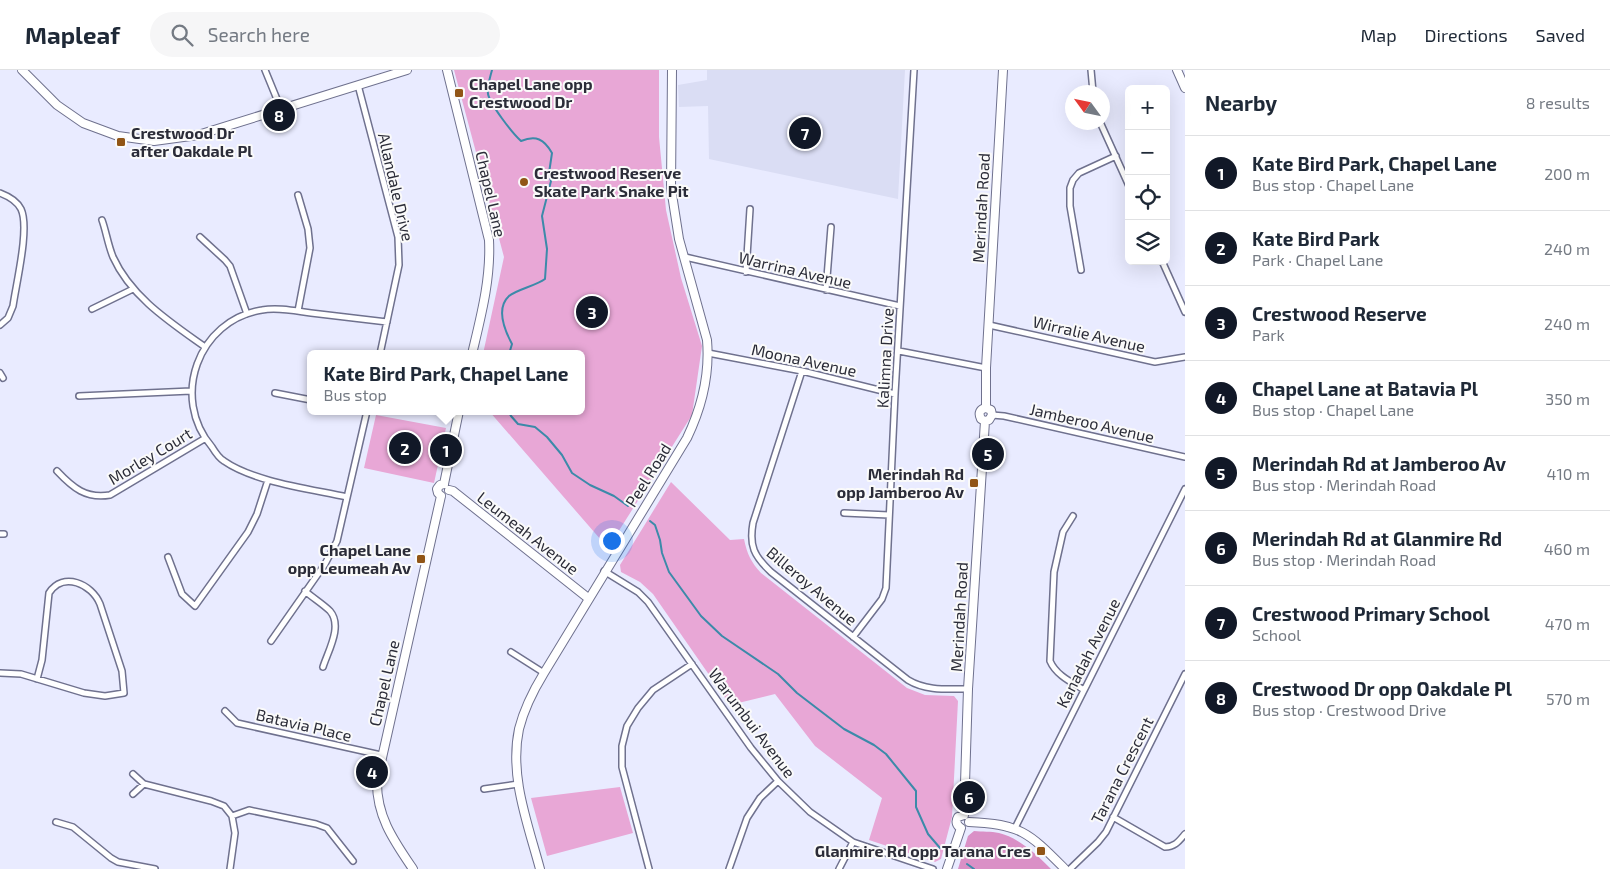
<!DOCTYPE html>
<meta charset="utf-8">
<style>
body{margin:0;font-family:"Exo 2",sans-serif;background:#f6f6f7;color:#1f2937}
.controls{position:absolute;right:15px;top:15px;display:grid;overflow:hidden;border-radius:8px;box-shadow:0 5px 20px #0002}
.controls button{width:45px;height:45px;display:grid;place-items:center;padding:0;border:0;border-bottom:1px solid #e0e1e3;background:#fff;color:#1f2937;font:25px sans-serif}
.compass{position:absolute;left:1065px;top:15px;width:45px;height:45px;border-radius:50%;background:#fff;box-shadow:0 5px 20px #0002;rotate:303deg}
.you{position:absolute;left:611px;top:470px;width:18px;height:18px;margin:-12px;border:4px solid #fff;border-radius:50%;background:#1a73e8;box-shadow:0 0 0 8px #1a73e833}
.badge{display:grid;place-items:center;width:32px;height:32px;border-radius:50%;background:#111827;color:#fff;font-size:16px;font-weight:700}
.pin{position:absolute;translate:-50% -50%;border:2px solid #fff;box-shadow:0 1px 5px #0006}
.popup{position:absolute;left:307px;top:280px;width:278px;height:65px;box-sizing:border-box;display:grid;place-content:center;border-radius:8px;background:#fff;filter:drop-shadow(0 1px 4px #0005);font-size:16px;white-space:nowrap;color:#747a83}
.popup b{font-size:19px;color:#1f2937}
.popup::after{content:'';position:absolute;left:50%;top:100%;margin-left:-10px;border:10px solid transparent;border-top-color:#fff}
.list{margin:0;padding:0;list-style:none}
h2{display:flex;justify-content:space-between;align-items:center;height:65px;margin:0;padding:0 20px;font-size:21px}
h2 small{font-size:16px;font-weight:400;color:#747a83}
.list li{display:grid;grid-template-columns:32px 1fr auto;gap:15px;align-items:center;box-sizing:border-box;height:75px;padding:0 20px;border-top:1px solid #e0e1e3}
.list b{display:block;font-size:19px;white-space:nowrap}
.list p{margin:0;font-size:16px;white-space:nowrap;color:#747a83}
.list em{font-size:16px;font-style:normal;color:#747a83}
.icon{flex:none;width:28px;height:28px;fill:none;stroke:currentColor;stroke-width:2;stroke-linecap:round;stroke-linejoin:round}
.map{position:relative;flex:none;width:1185px;height:799px;overflow:hidden}
header{display:flex;align-items:center;gap:30px;box-sizing:border-box;height:70px;padding:0 25px;background:#fff;border-bottom:1px solid #e0e1e3}
header strong{font-size:24px}
nav{display:flex;gap:28px;margin-inline-start:auto;font-size:18px}
.search{width:350px;height:45px;background:#f6f6f7;display:flex;align-items:center;gap:12px;box-sizing:border-box;padding:0 18px;border-radius:28px;color:#747a83;font-size:19px}
main{display:flex}
aside{flex:1;background:#fff}
.map>svg:first-child{display:block}
</style>
<header>
<strong>Mapleaf</strong>
<div class="search"><svg class="icon" aria-label="search" viewBox="0 0 24 24"><circle cx="10" cy="10" r="6"/><path d="M15 15l6 6"/></svg>Search here</div>
<nav><a>Map</a><a>Directions</a><a>Saved</a></nav>
</header>
<main>
<div class="map">
<svg width="1185" height="799" viewBox="0 0 1185 799">
<rect width="100%" height="100%" fill="#e9ebff"/>
<path fill="#daddf4" d="M707,0h198l-7,129 -189,-40 -1,-53 -29,1 -1,-22 29,-5z"/>
<path fill="#e8a7d6" d="M454,0h205v67l7,73 15,68 21,68 -10,69 -84,133 -119,-137h92v-57h-98l21,-97z
M376,345l70,13 -12,55 -70,-15z
M671,412l59,58 14,-1c3,15 7,23 17,34l146,115 18,7 29,1 4,5 -6,116 -11,42 -6,3 -66,-22 13,-42 -67,-52 -40,-52 -45,11 -77,-111 -13,-12 -19,-10 -1,-7z
M620,717l13,46 -86,23 -16,-58z"/>
<path fill="#da90c6" d="M974,761c8,1 17,0 25,2 20,5 37,21 52,36h-93l10,-33z"/>
<g fill="none" stroke-linecap="round" stroke-linejoin="round">
<path stroke="#3c8aa9" stroke-width="2" d="M492,0c-2,8 -5,16 -4,24 2,10 24,39 33,47 15,-6 23,-2 31,12l-3,20 2,8 -9,35 5,33 -2,30c-10,7 -29,11 -36,17 -14,13 -4,35 3,48l-3,10
M508,341l3,5 7,8 17,3 12,10 15,18 10,18 18,12 24,11 14,10
M650,451l5,4 5,15 2,13 7,19 32,44 21,20 56,38 19,19 47,36 30,16 12,9 30,37v16l12,27 12,14
M967,794l7,5"/>
<defs>
<path id="street" d="M265,0l16,39
M1091,0l2,22
M358,15l40,152 1,28 -19,89
M1100,52l29,64
M0,123c8,3 17,8 21,16 9,19 -5,75 -8,97l-5,12 -8,7
M102,150c4,11 6,25 11,37 18,40 57,65 92,90
M200,167l25,23 5,6 17,48
M685,187l215,49
M1162,191l23,51
M1081,200l-11,-64v-18l3,-8 6,-7 37,-17
M746,202l4,-63
M826,220l5,-63
M92,239l41,-20
M298,241l12,-63 -2,-19 -10,-34
M989,255l166,37 30,-5
M899,281l87,17
M708,283l94,18 93,23
M802,301l-49,152c-4,23 1,33 18,49l137,108c18,11 39,9 60,9
M0,303l3,5
M275,323l36,7
M79,326l112,-5
M992,345l12,1 181,41
M57,401c16,17 29,28 53,24l94,-56
M347,427c-36,-8 -93,-15 -123,-36 -5,-3 -9,-9 -12,-14 -42,-49 -14,-127 50,-137 16,-3 34,1 49,3 25,3 51,6 76,9
M844,443l45,2
M1073,446l-10,16 -9,40 -4,89c6,14 21,21 34,29
M0,464h4
M168,487l14,37 13,12 53,-74 9,-18 11,-34
M604,501l34,21 10,10 103,146 27,33 32,31 43,30 80,27
M305,521c8,7 18,13 25,20 13,15 -2,40 -7,56
M853,567l29,-38 4,-11 9,-194 19,-324
M271,571l54,-77 12,-23 30,-130
M511,582l33,21
M0,603l21,1 63,19 21,3 19,-3 -2,-22 -22,-67c-8,-20 -37,-33 -51,-11l-7,67 -5,19
M225,641l12,12 144,32
M133,704l11,10 67,17 13,5 8,10 3,17 -5,36
M484,719l34,-5
M133,724l11,-10
M232,746l17,-6 67,14 11,4 26,33
M1113,747l52,30c10,0 14,-6 20,-13
M56,752l17,5 38,31 7,4 37,7
M1015,758l170,-339
M649,799l-27,-102v-21l5,-20 11,-18 15,-18 39,-26
M729,799l18,-51 13,-20 18,-17
M839,799l14,-27
M1070,799l28,-27 8,-10 79,-158"/>
<path id="secondary" d="M22,0l35,35 26,18 35,13 36,5 44,-6 209,-65
M447,0l42,170c2,39 -8,76 -17,114
M1177,0l8,18
M986,338v-40l17,-298
M985,351l4,-1 3,-5 -1,-5 -5,-2
M985,351l-4,-2c-3,-6 -1,-10 5,-11
M444,414l15,-73
M449,420l4,1 135,107
M441,426l-3,-3 -1,-4 3,-4 4,-1
M964,745l4,-126 17,-268
M969,752c52,2 60,11 96,47
M961,758c-4,-2 -6,-6 -3,-11l6,-2
M413,799c-19,-28 -37,-53 -36,-89l64,-284
M540,799c-12,-45 -31,-93 -21,-140 5,-20 14,-38 25,-56l143,-235c15,-31 23,-63 20,-98l-28,-101 -8,-51 1,-118
M947,799l14,-41"/>
</defs>
<use href="#street" stroke="#6f718e" stroke-width="8"/>
<use href="#secondary" stroke="#6f718e" stroke-width="10"/>
<use href="#street" stroke="#fff" stroke-width="5"/>
<use href="#secondary" stroke="#fff" stroke-width="8"/>
</g>
<g fill="#915516" stroke="#fafafa" stroke-width="2">
<rect x="454" y="18" width="10" height="10" rx="2.5"/>
<rect x="116" y="67" width="10" height="10" rx="2.5"/>
<circle cx="524" cy="112" r="5"/>
<rect x="969" y="408" width="10" height="10" rx="2.5"/>
<rect x="416" y="484" width="10" height="10" rx="2.5"/>
<rect x="1036" y="776" width="10" height="10" rx="2.5"/>
</g>
<g text-anchor="middle" stroke-width="4" stroke-linejoin="round" paint-order="stroke">
<g font-size="16" font-weight="bold" fill="#2b2c38" stroke="#fafafa" text-anchor="start">
<text x="469" y="20">Chapel Lane opp<tspan x="469" dy="18">Crestwood Dr</tspan></text>
<text x="131" y="69">Crestwood Dr<tspan x="131" dy="18">after Oakdale Pl</tspan></text>
<text x="534" y="109">Crestwood Reserve<tspan x="534" dy="18">Skate Park Snake Pit</tspan></text>
<text x="964" y="410" text-anchor="end">Merindah Rd<tspan x="964" dy="18">opp Jamberoo Av</tspan></text>
<text x="411" y="486" text-anchor="end">Chapel Lane<tspan x="411" dy="18">opp Leumeah Av</tspan></text>
<text x="1031" y="787" text-anchor="end">Glanmire Rd opp Tarana Cres</text>
</g>
<g font-size="16" fill="#2b2c38" stroke="#fafafa">
<text transform="translate(396 117) rotate(77)" y="6">Allandale Drive</text>
<text transform="translate(491 124) rotate(77)" y="6">Chapel Lane</text>
<text transform="translate(981 138) rotate(-87)" y="6">Merindah Road</text>
<text transform="translate(795 200) rotate(13)" y="6">Warrina Avenue</text>
<text transform="translate(1089 264) rotate(13)" y="6">Wirralie Avenue</text>
<text transform="translate(885 288) rotate(-87)" y="6">Kalimna Drive</text>
<text transform="translate(804 290) rotate(12)" y="6">Moona Avenue</text>
<text transform="translate(1092 353) rotate(13)" y="6">Jamberoo Avenue</text>
<text transform="translate(150 386) rotate(-31)" y="6">Morley Court</text>
<text transform="translate(648 405) rotate(-58)" y="6">Peel Road</text>
<text transform="translate(528 463) rotate(38)" y="6">Leumeah Avenue</text>
<text transform="translate(812 516) rotate(40)" y="6">Billeroy Avenue</text>
<text transform="translate(959 547) rotate(-87)" y="6">Merindah Road</text>
<text transform="translate(1088 583) rotate(-63)" y="6">Kanadah Avenue</text>
<text transform="translate(384 613) rotate(-77)" y="6">Chapel Lane</text>
<text transform="translate(752 653) rotate(53)" y="6">Warumbui Avenue</text>
<text transform="translate(304 655) rotate(13)" y="6">Batavia Place</text>
<text transform="translate(1122 700) rotate(-63)" y="6">Tarana Crescent</text>
</g>
</g>
</svg>
<div class="controls">
<button>+</button>
<button>−</button>
<button><svg class="icon" aria-label="locate" viewBox="0 0 24 24"><circle cx="12" cy="12" r="6"/><path d="M12 2v4M12 18v4M2 12h4M18 12h4"/></svg></button>
<button><svg class="icon" aria-label="layers" viewBox="0 0 24 24"><path d="M12 4l9 5-9 5-9-5zM3 14l9 5 9-5"/></svg></button>
</div>
<svg class="compass" viewBox="-18 -18 36 36"><path d="M0-13l5 13h-10z" fill="#e53935"/><path d="M0 13l5-13h-10z" fill="#747a83"/></svg>
<div class="you"></div>
<div class="pin badge" style="left:446px;top:380px">1</div>
<div class="popup"><b>Kate Bird Park, Chapel Lane</b>Bus stop</div>
<div class="pin badge" style="left:405px;top:378px">2</div>
<div class="pin badge" style="left:592px;top:242px">3</div>
<div class="pin badge" style="left:372px;top:702px">4</div>
<div class="pin badge" style="left:988px;top:384px">5</div>
<div class="pin badge" style="left:969px;top:727px">6</div>
<div class="pin badge" style="left:805px;top:63px">7</div>
<div class="pin badge" style="left:279px;top:45px">8</div>
</div>
<aside>
<h2>Nearby<small>8 results</small></h2>
<ul class="list">
<li><span class="badge">1</span><div><b>Kate Bird Park, Chapel Lane</b><p>Bus stop · Chapel Lane</p></div><em>200 m</em></li>
<li><span class="badge">2</span><div><b>Kate Bird Park</b><p>Park · Chapel Lane</p></div><em>240 m</em></li>
<li><span class="badge">3</span><div><b>Crestwood Reserve</b><p>Park</p></div><em>240 m</em></li>
<li><span class="badge">4</span><div><b>Chapel Lane at Batavia Pl</b><p>Bus stop · Chapel Lane</p></div><em>350 m</em></li>
<li><span class="badge">5</span><div><b>Merindah Rd at Jamberoo Av</b><p>Bus stop · Merindah Road</p></div><em>410 m</em></li>
<li><span class="badge">6</span><div><b>Merindah Rd at Glanmire Rd</b><p>Bus stop · Merindah Road</p></div><em>460 m</em></li>
<li><span class="badge">7</span><div><b>Crestwood Primary School</b><p>School</p></div><em>470 m</em></li>
<li><span class="badge">8</span><div><b>Crestwood Dr opp Oakdale Pl</b><p>Bus stop · Crestwood Drive</p></div><em>570 m</em></li>
</ul>
</aside>
</main>
